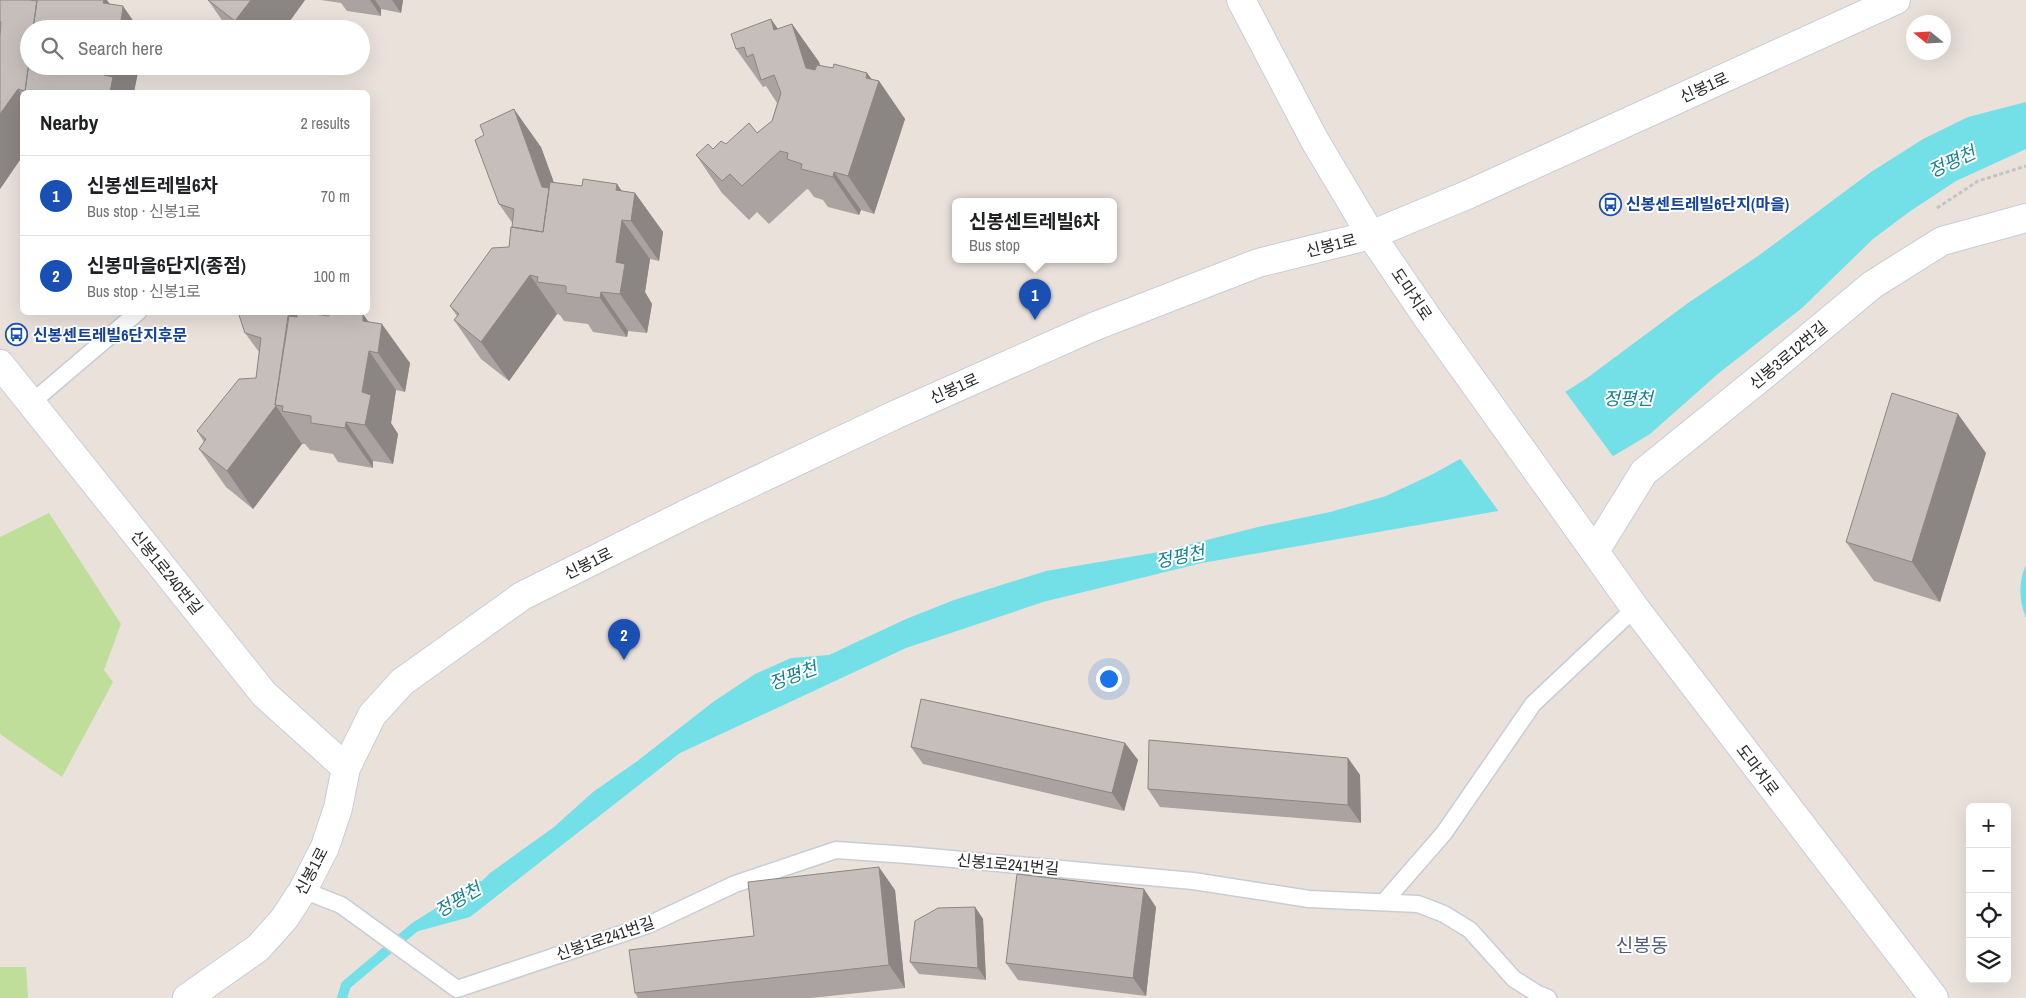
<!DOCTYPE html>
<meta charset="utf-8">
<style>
body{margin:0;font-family:"Archivo Narrow","Noto Sans KR",sans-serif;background:#f6f6f6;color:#202124}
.controls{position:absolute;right:15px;bottom:15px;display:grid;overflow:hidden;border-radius:8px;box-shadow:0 5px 20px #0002}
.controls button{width:45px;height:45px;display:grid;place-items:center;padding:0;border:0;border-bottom:1px solid #e0e0e0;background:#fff;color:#202124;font:25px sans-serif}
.compass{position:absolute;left:1906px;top:15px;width:45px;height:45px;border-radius:50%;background:#fff;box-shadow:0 5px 20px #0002;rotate:288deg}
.you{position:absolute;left:1108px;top:678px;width:18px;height:18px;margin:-12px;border:4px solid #fff;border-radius:50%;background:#1a73e8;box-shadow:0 0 0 8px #1a73e833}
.badge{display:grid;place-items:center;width:32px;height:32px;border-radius:50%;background:#0f766e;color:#fff;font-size:16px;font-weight:700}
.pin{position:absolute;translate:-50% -41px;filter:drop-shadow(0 1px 2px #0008)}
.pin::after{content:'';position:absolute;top:26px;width:18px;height:15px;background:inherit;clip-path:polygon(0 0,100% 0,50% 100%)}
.popup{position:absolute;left:952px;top:198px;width:165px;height:65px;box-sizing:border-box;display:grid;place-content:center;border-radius:8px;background:#fff;filter:drop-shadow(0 1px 4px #0005);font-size:16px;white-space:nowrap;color:#757577}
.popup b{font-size:19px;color:#202124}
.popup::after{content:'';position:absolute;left:50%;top:100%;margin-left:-10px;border:10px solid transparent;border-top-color:#fff}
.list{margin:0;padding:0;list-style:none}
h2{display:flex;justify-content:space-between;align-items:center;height:65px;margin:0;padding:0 20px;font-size:21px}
h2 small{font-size:16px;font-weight:400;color:#757577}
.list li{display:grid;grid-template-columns:32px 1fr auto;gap:15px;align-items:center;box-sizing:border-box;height:80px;padding:0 20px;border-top:1px solid #e0e0e0}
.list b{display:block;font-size:19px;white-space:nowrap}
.list p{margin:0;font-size:16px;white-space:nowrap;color:#757577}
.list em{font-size:16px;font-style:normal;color:#757577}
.icon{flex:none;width:28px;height:28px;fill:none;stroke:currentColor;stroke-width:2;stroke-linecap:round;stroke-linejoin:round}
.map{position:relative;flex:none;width:2026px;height:998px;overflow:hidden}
.search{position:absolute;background:#fff;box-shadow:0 5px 20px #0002;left:20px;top:20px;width:350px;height:55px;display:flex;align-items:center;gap:12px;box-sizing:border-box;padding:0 18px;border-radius:28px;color:#757577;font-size:19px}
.panel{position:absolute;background:#fff;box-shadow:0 5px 20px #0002;left:20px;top:90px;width:350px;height:225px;border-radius:8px}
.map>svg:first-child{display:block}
</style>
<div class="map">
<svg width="2026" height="998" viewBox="0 0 2026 998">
<rect width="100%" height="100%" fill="#eae1db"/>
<path fill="#bfde9a" d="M49,513l72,111 -17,46 9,12 -51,95 -62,-43v-197z
M0,967h26l2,31h-28z"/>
<path fill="#73e0e7" d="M2026,102v47l-70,32 -47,31 -36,27 -71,69 -83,65 -69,61 -118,71 -330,58 -159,39 -137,46 -226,105 -210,164 -66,18 54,-30 32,-32 64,-46 39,-35 43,-30 77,-60 42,-28 36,-16 38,-3 77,-36 48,-19 92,-29 113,-19 99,-25 72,-15 56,-16 47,-22 27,-15 127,-81 101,-75 70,-47 113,-84 52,-33 45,-22z
M2026,565v53c-7,-17 -8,-37 0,-53z"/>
<path fill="#eae1db" d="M1564,390l51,69 -82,48 -33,6 -41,-56z"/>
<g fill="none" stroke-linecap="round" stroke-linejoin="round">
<path stroke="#73e0e7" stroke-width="10" d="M342,998l4,-13 69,-58 66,-41"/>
<defs>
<path id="lane" d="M31,403l107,-91
M303,890l38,15 116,84 191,-64 87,-41 101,-34 72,5 285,26 116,18 109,5 26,10 26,16 44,49 24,15 10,4
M1384,902l60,-69 89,-129 102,-96"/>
<path id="street" d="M1595,551l49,-79 121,-98 107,-89 70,-44 84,-23"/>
<path id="secondary" d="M1241,0l74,141 56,94 58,85 206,288 299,390
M0,364l264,330 82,74
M187,998l71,-50 26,-29 19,-29 22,-43 13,-39 8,-40 26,-53 30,-33 120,-86 172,-86 203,-96 196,-87 165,-64 113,-28 96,-40 429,-195"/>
</defs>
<use href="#lane" stroke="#c7cdd6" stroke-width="19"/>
<use href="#street" stroke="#c7cdd6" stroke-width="30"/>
<use href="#secondary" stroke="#c7cdd6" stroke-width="30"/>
<path stroke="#c3c3c3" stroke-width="3" stroke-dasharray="4 2.5" stroke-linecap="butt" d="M1937,208l41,-27 48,-15"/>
<use href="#lane" stroke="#fff" stroke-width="16"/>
<use href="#street" stroke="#fff" stroke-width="28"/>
<use href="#secondary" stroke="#fff" stroke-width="28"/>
</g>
<path fill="#aaa3a1" d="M0,0h107l2,4 -80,25v37h118l-1,8 -8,-2 -4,20h-112v65l-22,32z
M208,0h97l-21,29h-56z
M321,0h82l-2,13 -20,-4v7l-34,-5 -6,-8z
M771,19l7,10 14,-5 27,38 1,4 13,2 34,5 4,6 8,2 26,38 -31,95 -13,-4 -2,5 -31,-8 -5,-7 -9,-3 -5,-7 -2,-1 -38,35 -12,-12 -8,8 -27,-27 -26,-38 61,-22 15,-12 5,-18 -11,-17 -3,1 -27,-38z
M541,147l13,36 28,3 35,-2 5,7 13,2 28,39 -4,29 -9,-2 -5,33 7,12 -5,29 -19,-2 -1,6 -34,-5 -5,-8 -24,-3 -4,-6 -3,-1 -48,67 -28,-22 -27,-39 3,-4 -7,-10 59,-59 4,-23 -14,-20z
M369,322l41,41 -5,29 -9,-2 -5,33 7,11 -5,30 -20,-3v7l-35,-6 -5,-8 -23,-4 -5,-6h-3l-49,65 -27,-22 -27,-38 5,-7 -7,-11 59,-53 3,-26 -14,-19z
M1986,453l-46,149 -66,-21 -28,-39z
M1125,743l13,17 -14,51 -201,-47 -12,-17z
M1348,758l12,17 1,48 -201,-16 -12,-18z
M895,890l10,98 -94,10h-173l-3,-5 119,-57z
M975,907l8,12 3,61 -67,-6 -9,-12z
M1156,907l-10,89 -128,-16 -12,-17z"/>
<path fill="#8b8583" d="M104,0h3l14,21 2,-15 16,23h-19l-17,-26z
M251,0h54l-21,29h-43l-6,-8z
M370,0h5l6,9v7z
M392,0h11l-2,13z
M771,19l26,38 -23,-27z
M792,24l27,38 14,44 -27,-38z
M105,66h29l4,6 -4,20h-24l-6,-17z
M141,66h6l-1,8z
M867,73l10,13 2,-5 26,38 -31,95 -26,-38z
M18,89l4,7v61l-22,32v-75z
M514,109l27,38 20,55 -19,-15z
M834,172l27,38 -2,5 -26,-38z
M617,184l16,24 2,-15 28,39 -4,29 -28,-40 -15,-31z
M622,220l28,39 -5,33 7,12 -5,29 -27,-39 -4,-32z
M530,275l27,39 -48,67 -28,-39z
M601,292l27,39 -1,6 -27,-39z
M287,312h14l15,43 -27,-38z
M363,314l17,24 2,-14 28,39 -5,29 -27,-39 -15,-32z
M369,351l27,39 -5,33 7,11 -5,30 -28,-39 -3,-33z
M276,406l26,38 -49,65 -26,-38z
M1958,414l28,39 -46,149 -28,-40z
M346,422l27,39v7l-28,-40z
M1125,743l13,17 -14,51 -12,-18z
M1348,758l12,17 1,48 -13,-18z
M879,867l16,23 10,98 -16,-23z
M1144,889l12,18 -10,89 -13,-18z
M975,907l8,12 3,61 -8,-12z"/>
<path fill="#c6bebb" stroke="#8b8583" d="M0,0h30l7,1 -4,28h-4v33l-4,29 -7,-2 -18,25v-78l1,-14 -1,-1z
M37,0h67l-1,3 20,3 -3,23h-87z
M208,0h43l-16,21z
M771,19l3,11 18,-6 14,44 9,2 2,-5 16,3 1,-4 33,9 -1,5 13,3 -31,95 -14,-4 -1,5 -32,-8 1,-5 -15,-5 1,-6 -8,-2 -38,35 -12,-12 -8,7 -26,-26 12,-11 5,5 8,-8 5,3 23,-21 8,10 15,-12 9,-28 -7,-18 -13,5 -8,-26 -6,3 -3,-10 -8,2 -5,-15z
M29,62v4h76l-1,9 9,2 -3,15h-85z
M514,109l28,78 7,1 -6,44 -31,-5 2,-18 -15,-5 -24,-64 9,-5 -4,-10z
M583,179l34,5 -1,6 19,3 -4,28 -9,-1 -6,42 9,2 -5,30 -19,-2 -1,6 -34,-5v-7l-29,-4 1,-5 -8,-2 -49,67 -27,-22 5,-6 -9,-8 42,-58 17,-1 2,-20 32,5 7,-50 32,4z
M238,312h49l2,4 -14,89 1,1 -49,65 -28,-22 7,-10 -9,-8 42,-52 17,-1 5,-40 -16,-5z
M297,312l32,4v-4h23l11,2v7l19,3 -4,29 -9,-2 -7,41 9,3 -6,30 -19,-3 -1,6 -34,-5v-7l-29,-5 1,-5 -8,-1 13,-89 9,1z
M1892,393l66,21 -46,148 -66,-20z
M921,699l204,44 -13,50 -201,-46z
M1149,740l199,18v47l-200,-16z
M879,867l10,98 -254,28 -6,-43 125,-14 -6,-54z
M1017,874l127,15 -11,89 -127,-15z
M975,907l3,61 -68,-6 5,-41 23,-13z"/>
<defs>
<symbol id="bus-ring" viewBox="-11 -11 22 22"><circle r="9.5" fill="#fff" stroke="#1a4fb4" stroke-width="1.5"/><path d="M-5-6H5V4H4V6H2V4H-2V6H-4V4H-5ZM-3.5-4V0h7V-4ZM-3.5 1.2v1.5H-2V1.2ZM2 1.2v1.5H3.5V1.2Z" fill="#1a4fb4"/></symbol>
</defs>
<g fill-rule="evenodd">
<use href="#bus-ring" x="1598" y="192" width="25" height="25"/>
<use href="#bus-ring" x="4" y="322" width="25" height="25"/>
</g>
<g text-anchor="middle" stroke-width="4" stroke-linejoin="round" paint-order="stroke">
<g font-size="16" fill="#292929" stroke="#fff">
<text transform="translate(1704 87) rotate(-24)" y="6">신봉1로</text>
<text transform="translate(1331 245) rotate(-14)" y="6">신봉1로</text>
<text transform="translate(1412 294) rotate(56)" y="6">도마치로</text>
<text transform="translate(1788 355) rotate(-40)" y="6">신봉3로12번길</text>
<text transform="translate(954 388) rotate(-24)" y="6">신봉1로</text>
<text transform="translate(588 563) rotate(-26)" y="6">신봉1로</text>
<text transform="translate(167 572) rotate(51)" y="6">신봉1로240번길</text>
<text transform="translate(1758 770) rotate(53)" y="6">도마치로</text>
<text transform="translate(1008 864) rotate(5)" y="6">신봉1로241번길</text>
<text transform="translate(311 871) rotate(-62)" y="6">신봉1로</text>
<text transform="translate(605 938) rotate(-19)" y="6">신봉1로241번길</text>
</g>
<g font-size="16" font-weight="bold" fill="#164399" stroke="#fff" text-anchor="start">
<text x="1626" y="210">신봉센트레빌6단지(마을)</text>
<text x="33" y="341">신봉센트레빌6단지후문</text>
</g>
<g font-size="18" font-style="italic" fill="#158091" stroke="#fff">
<text transform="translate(1952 162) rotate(-25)" y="6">정평천</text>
<text x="1628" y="405">정평천</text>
<text transform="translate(1180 557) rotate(-12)" y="6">정평천</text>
<text transform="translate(793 676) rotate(-20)" y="6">정평천</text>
<text transform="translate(458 900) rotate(-31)" y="6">정평천</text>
</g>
<g font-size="19" fill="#4c5c76" stroke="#fff">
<text x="1642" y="952">신봉동</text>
</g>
</g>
</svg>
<div class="controls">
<button>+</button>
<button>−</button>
<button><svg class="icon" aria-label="locate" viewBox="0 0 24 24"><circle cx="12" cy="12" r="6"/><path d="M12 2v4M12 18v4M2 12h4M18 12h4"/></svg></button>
<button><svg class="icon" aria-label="layers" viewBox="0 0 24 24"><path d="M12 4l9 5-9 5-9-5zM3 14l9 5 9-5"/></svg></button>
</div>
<svg class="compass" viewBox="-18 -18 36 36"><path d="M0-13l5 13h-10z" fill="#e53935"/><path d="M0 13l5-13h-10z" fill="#757577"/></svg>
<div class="you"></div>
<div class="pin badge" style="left:1035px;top:320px;background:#1a4fb4">1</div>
<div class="popup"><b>신봉센트레빌6차</b>Bus stop</div>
<div class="pin badge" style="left:624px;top:660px;background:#1a4fb4">2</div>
<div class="search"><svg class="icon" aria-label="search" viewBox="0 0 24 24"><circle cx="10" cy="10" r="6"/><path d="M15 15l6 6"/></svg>Search here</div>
<section class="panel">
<h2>Nearby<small>2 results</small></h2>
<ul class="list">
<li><span class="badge" style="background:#1a4fb4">1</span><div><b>신봉센트레빌6차</b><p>Bus stop · 신봉1로</p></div><em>70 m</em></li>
<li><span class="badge" style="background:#1a4fb4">2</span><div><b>신봉마을6단지(종점)</b><p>Bus stop · 신봉1로</p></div><em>100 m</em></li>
</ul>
</section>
</div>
